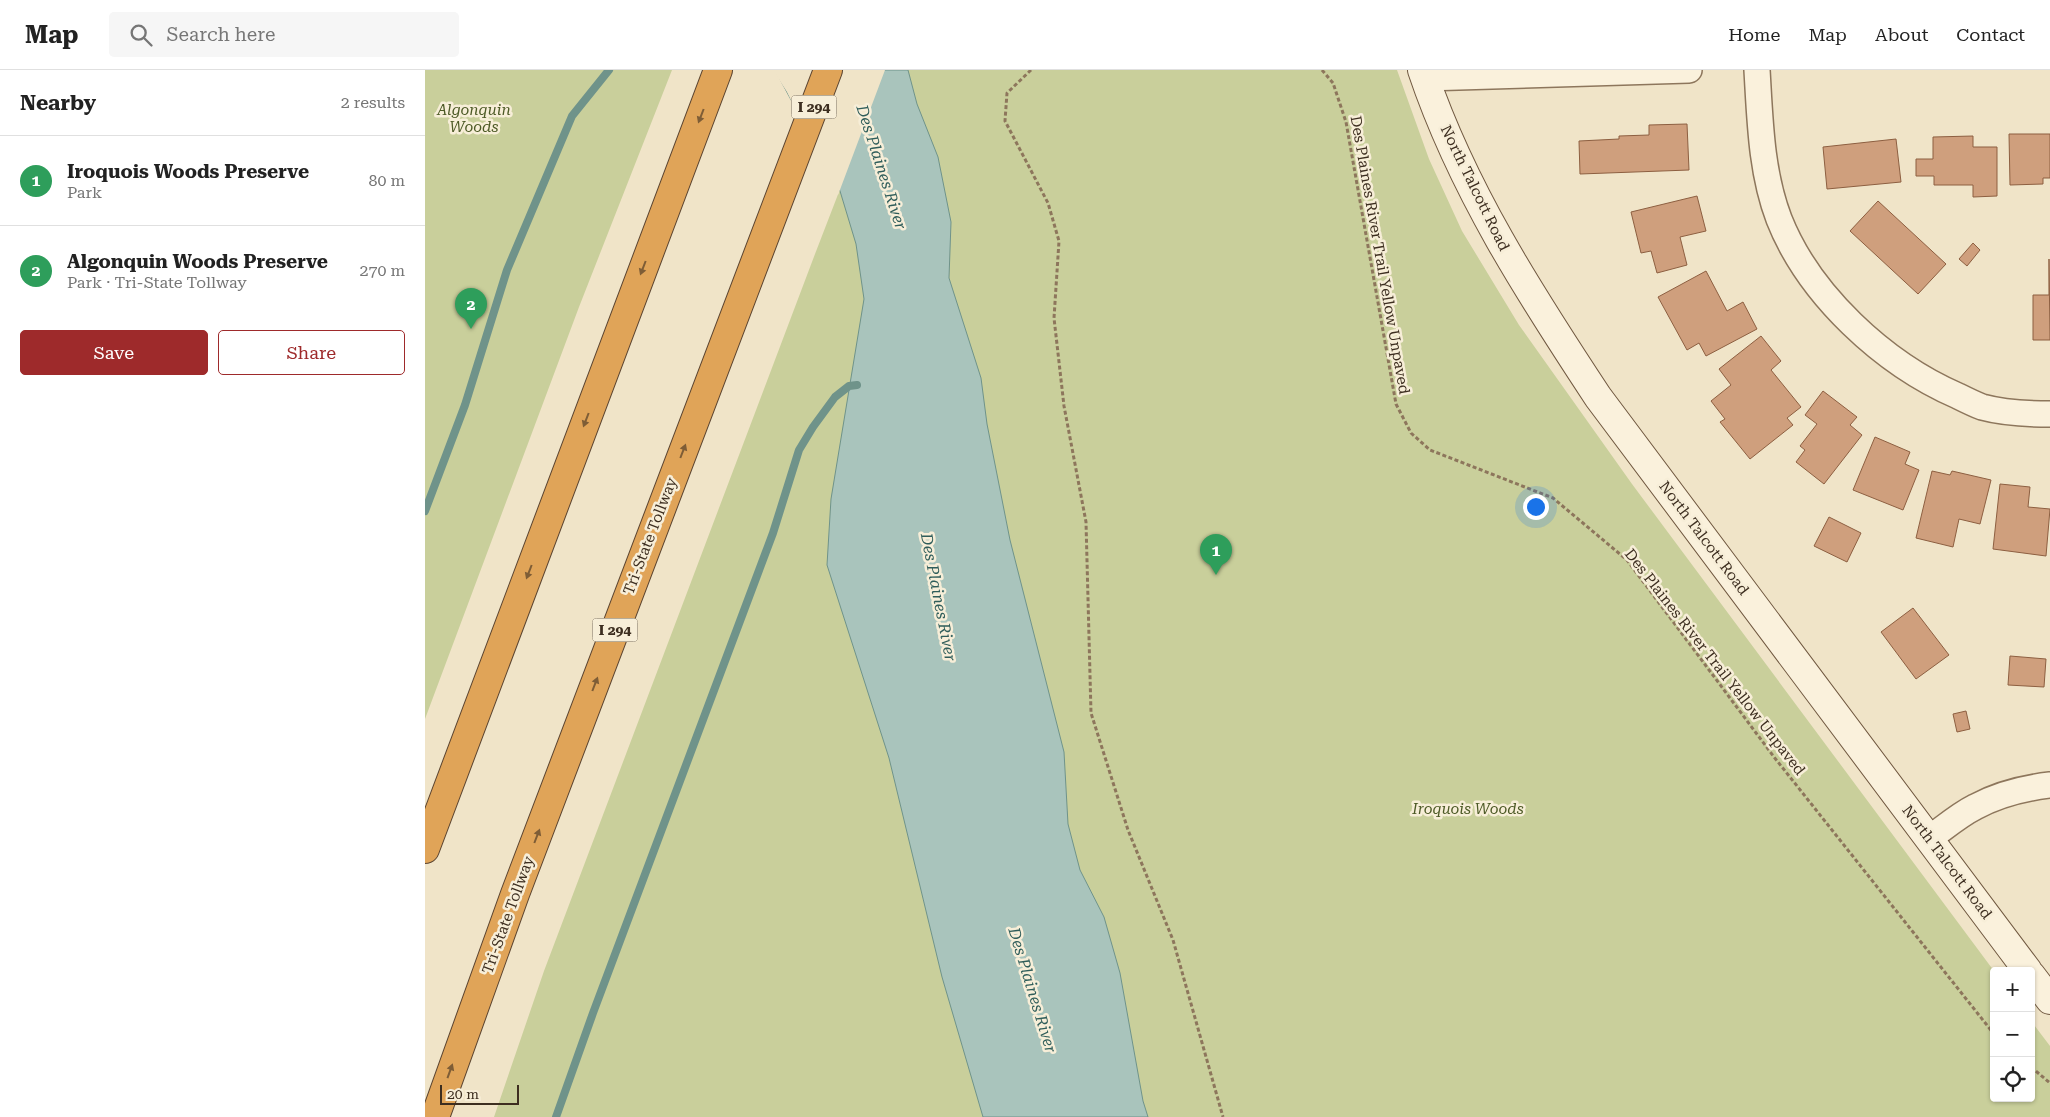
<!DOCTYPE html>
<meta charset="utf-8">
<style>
body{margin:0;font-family:"Roboto Serif",serif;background:#f6f6f6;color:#222}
.controls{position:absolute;right:15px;bottom:15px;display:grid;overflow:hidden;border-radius:5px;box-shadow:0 1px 4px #0004}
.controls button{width:45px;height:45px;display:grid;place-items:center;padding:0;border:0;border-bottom:1px solid #e0e0e0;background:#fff;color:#222;font:25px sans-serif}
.scale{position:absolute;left:15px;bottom:12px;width:79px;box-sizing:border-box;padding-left:5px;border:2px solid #3d2e20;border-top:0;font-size:14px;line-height:18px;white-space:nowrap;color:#3d2e20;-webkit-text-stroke:4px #f7eed8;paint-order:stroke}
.you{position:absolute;left:1110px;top:436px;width:18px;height:18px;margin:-12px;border:4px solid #fff;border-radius:50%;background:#1a73e8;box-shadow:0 0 0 8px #1a73e833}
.badge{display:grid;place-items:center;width:32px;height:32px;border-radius:50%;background:#9e2a2b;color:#fff;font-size:16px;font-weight:700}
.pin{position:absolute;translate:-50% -41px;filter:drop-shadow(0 1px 2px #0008)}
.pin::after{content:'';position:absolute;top:26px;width:18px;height:15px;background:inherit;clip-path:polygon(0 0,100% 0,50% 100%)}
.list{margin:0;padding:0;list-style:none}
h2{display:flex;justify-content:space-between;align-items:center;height:65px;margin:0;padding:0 20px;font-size:21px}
h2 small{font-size:16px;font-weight:400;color:#767676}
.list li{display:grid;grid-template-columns:32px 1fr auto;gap:15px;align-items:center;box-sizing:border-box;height:90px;padding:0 20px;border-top:1px solid #e0e0e0}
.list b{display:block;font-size:19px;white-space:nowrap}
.list p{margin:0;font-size:16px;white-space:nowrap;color:#767676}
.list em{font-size:16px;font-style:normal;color:#767676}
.actions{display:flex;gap:10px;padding:15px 20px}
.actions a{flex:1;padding:11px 0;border:1px solid #9e2a2b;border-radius:5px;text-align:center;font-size:18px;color:#9e2a2b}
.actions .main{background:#9e2a2b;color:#fff}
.icon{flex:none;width:28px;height:28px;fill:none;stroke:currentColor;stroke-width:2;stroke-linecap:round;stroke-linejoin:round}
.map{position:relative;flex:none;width:1625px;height:1047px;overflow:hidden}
header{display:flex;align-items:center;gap:30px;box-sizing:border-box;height:70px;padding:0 25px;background:#fff;border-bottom:1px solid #e0e0e0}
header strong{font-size:24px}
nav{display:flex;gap:28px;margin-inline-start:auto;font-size:18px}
.search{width:350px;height:45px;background:#f6f6f6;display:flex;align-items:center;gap:12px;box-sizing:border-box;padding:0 18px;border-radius:5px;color:#767676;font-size:19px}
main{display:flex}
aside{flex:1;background:#fff}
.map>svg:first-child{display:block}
</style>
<header>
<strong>Map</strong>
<div class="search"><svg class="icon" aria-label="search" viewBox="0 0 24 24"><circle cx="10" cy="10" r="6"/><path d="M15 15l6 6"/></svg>Search here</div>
<nav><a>Home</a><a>Map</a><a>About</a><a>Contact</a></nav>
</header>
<main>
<aside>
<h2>Nearby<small>2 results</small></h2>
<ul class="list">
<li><span class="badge" style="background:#2e9e5b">1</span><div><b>Iroquois Woods Preserve</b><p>Park</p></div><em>80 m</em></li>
<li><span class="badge" style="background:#2e9e5b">2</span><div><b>Algonquin Woods Preserve</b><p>Park · Tri-State Tollway</p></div><em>270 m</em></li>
</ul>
<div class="actions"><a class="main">Save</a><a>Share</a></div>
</aside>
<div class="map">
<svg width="1625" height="1047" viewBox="0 0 1625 1047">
<rect width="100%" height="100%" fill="#f0e4c8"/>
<path fill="#c9cf9b" d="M0,0h247l-93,237 -154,412z
M461,0h511l32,89 33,72 57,94 113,159 362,487v127h37v-77l19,25v71h-1556l50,-146 271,-717z"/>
<path fill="#a9c4bc" stroke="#6f938a" d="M350,0h133l9,34 21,53 13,65 -2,56 32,100 6,46 23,116 54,212 4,72 12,46 24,47 16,56 23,128 5,16h-165l-41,-140 -53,-219 -62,-193 4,-66 33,-200 -8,-55 -16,-53z"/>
<path fill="#f0e4c8" d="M348,0h112l-47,125 -51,-103z"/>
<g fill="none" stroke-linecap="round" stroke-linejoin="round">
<path stroke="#6f938a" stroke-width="8" d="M0,441l40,-106 42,-135 65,-154 37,-46
M131,1047l37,-104 180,-480 26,-83 14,-23 22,-30 14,-11 8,-1"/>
</g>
<path fill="#cf9f7d" stroke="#8d5f41" d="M1262,54l2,46 -109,4 -1,-33 40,-2v-3l30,-1v-10z
M1584,64h41v44h-7v6l-33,1z
M1548,66v11h24v49l-24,1v-12h-39v-9h-18v-17h17v-22z
M1471,69l5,43 -74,7 -4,-42z
M1272,126l9,35 -26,6 7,28 -30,8 -6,-22 -10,2 -10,-41z
M1453,131l68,63 -28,30 -68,-63z
M1548,173l7,7 -13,16 -8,-7z
M1624,189l1,81h-17v-45h16z
M1281,201l21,40 16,-9 14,27 -51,27 -7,-13 -12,7 -29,-53z
M1336,266l20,25 -10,9 30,37 -14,11 6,7 -43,34 -30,-37 5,-3 -14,-18 20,-16 -12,-16z
M1398,321l34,26 -7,8 12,10 -38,49 -28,-22 9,-12 -5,-4 17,-22 -12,-9z
M1450,367l35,15 -5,12 14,6 -16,40 -50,-20z
M1507,401l18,4 2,-4 39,9 -11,44 -21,-5 -6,28 -37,-9z
M1575,414l30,3 -2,20 22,2 -4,47 -53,-7z
M1404,447l32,16 -14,29 -33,-16z
M1488,538l36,47 -33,24 -35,-47z
M1585,586l36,3 -2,28 -36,-2z
M1541,641l4,18 -13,3 -4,-18z"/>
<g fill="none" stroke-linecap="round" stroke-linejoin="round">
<defs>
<path id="street" d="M1332,0c3,50 4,102 22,149 30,76 105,145 179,177 8,4 16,8 24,11 22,6 46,7 68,7
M1000,8l264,-8
M1505,768c14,-10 29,-23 45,-31 24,-13 49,-19 75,-22"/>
<path id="secondary" d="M997,0c40,119 108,224 176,327l430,574
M1606,905l19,25"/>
<path id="highway" d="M0,779l293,-779
M10,1047l80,-223 313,-824"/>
</defs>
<use href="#street" stroke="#8d765c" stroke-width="28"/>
<use href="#secondary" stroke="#6f573f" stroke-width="30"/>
<use href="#highway" stroke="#5b4430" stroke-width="30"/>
<path stroke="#8d765c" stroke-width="3" stroke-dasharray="4 2.5" stroke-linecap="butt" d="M606,0l-24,23 -2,28 43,82 11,38 -5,77 10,88 22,116 5,191 37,117 45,110 50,177
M897,0l11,13 13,39 50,282 15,29 19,17 123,48 74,62 147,197 220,277
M1606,997l19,16"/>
<use href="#street" stroke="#faf1dc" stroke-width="25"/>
<use href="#secondary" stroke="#faf1dc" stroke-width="28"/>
<use href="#highway" stroke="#e0a458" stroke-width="28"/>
</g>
<defs><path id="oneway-solid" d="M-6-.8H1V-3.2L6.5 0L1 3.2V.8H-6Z" transform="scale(1.25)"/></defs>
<g fill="#7e5d36">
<use href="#oneway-solid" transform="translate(276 46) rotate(111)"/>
<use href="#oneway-solid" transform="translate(218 198) rotate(111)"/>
<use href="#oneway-solid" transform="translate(161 350) rotate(111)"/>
<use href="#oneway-solid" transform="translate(258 381) rotate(-69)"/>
<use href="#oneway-solid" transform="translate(104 502) rotate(111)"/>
<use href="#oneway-solid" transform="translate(170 614) rotate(-69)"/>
<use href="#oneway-solid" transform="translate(112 766) rotate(-69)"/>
<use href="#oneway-solid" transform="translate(25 1001) rotate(-70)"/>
</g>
<g text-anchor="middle" stroke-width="5" stroke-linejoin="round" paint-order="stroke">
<g fill="#f7eed8" stroke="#756857" stroke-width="1">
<rect x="366.5" y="25.5" width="45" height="23" rx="4"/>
<rect x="167.5" y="548.5" width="45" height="23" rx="4"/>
</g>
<g font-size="14" font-weight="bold" fill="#3d2e20">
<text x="389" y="42">I 294</text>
<text x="190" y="565">I 294</text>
</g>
<g font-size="15" font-style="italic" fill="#4d5a26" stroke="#f7eed8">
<text x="49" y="45">Algonquin<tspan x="49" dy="17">Woods</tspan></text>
<text x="1043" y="744">Iroquois Woods</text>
</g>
<g font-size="15" fill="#3d2e20" stroke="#f7eed8">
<text transform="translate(1050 118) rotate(64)" y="5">North Talcott Road</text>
<text transform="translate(955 185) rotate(80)" y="5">Des Plaines River Trail Yellow Unpaved</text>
<text transform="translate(225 466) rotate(-69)" y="5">Tri-State Tollway</text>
<text transform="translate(1279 468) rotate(53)" y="5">North Talcott Road</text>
<text transform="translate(1290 592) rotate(52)" y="5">Des Plaines River Trail Yellow Unpaved</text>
<text transform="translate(1522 792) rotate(53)" y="5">North Talcott Road</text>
<text transform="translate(83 845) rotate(-70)" y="5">Tri-State Tollway</text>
</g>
<g font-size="16" font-style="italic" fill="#2f5d5a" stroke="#f7eed8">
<text transform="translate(457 97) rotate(72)" y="6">Des Plaines River</text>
<text transform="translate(514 527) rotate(79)" y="6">Des Plaines River</text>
<text transform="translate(608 920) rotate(73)" y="6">Des Plaines River</text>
</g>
</g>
</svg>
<div class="controls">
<button>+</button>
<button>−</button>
<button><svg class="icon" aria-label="locate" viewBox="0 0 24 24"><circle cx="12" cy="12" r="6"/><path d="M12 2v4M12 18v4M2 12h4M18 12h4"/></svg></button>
</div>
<div class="scale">20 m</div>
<div class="you"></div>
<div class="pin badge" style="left:791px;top:505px;background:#2e9e5b">1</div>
<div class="pin badge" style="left:46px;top:259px;background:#2e9e5b">2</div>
</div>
</main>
